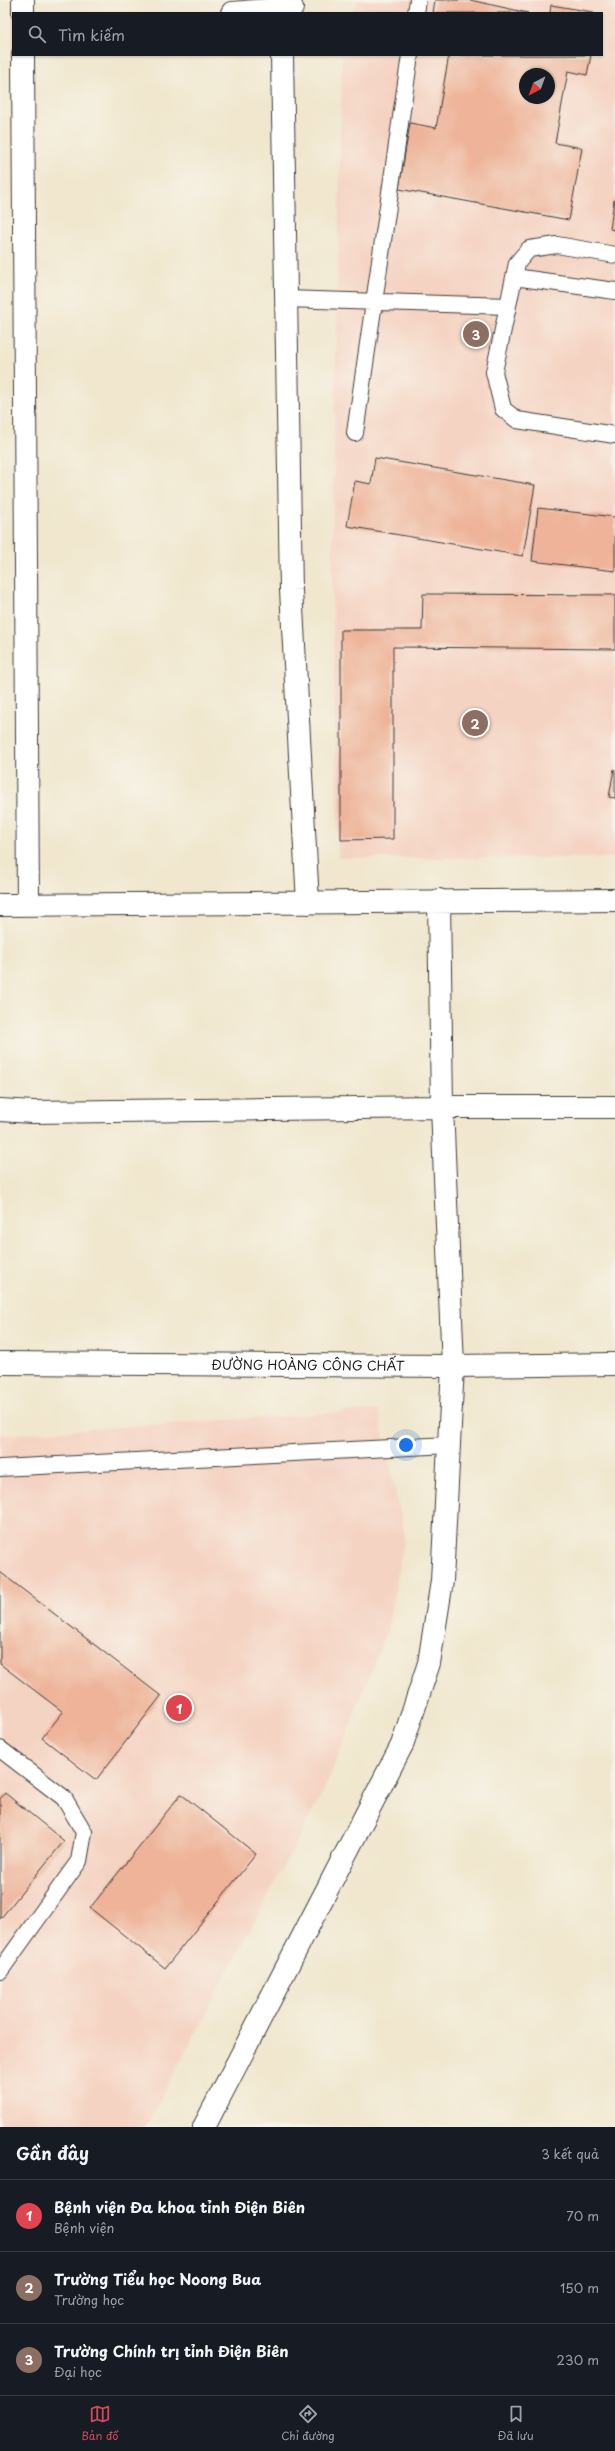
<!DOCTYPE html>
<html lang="vi">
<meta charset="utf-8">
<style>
body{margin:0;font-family:"Playpen Sans",sans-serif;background:#242831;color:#f1f3f6}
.compass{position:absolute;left:519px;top:68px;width:36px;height:36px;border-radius:50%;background:#171b24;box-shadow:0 1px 3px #0004;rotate:221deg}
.you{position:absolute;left:406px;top:1445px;width:14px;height:14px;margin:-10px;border:3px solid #fff;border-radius:50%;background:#1a73e8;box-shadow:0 0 0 6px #1a73e833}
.badge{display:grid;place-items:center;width:26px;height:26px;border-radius:50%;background:#d1495b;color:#fff;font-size:13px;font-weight:700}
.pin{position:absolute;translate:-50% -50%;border:2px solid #fff;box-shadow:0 1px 4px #0006}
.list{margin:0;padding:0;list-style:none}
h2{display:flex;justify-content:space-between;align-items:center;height:52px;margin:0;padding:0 16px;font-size:17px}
h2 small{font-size:13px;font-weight:400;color:#9ea1a6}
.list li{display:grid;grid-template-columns:26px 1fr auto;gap:12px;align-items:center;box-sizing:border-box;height:72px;padding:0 16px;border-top:1px solid #363941}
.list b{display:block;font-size:15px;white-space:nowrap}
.list p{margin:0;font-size:13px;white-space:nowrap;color:#9ea1a6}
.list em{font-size:13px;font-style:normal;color:#9ea1a6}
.icon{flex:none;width:22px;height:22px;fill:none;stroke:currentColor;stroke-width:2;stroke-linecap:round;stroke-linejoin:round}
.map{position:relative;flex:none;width:615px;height:2127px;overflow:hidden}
.search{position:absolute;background:#171b24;box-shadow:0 1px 3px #0004;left:12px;right:12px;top:12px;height:44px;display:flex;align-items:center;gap:10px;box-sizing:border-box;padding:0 14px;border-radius:0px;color:#9ea1a6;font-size:15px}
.sheet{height:268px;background:#171b24}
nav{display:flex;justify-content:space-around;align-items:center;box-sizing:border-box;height:56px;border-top:1px solid #363941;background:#171b24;font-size:11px;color:#9ea1a6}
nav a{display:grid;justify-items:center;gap:2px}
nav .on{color:#d1495b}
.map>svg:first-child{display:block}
</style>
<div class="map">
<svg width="615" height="2127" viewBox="0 0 615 2127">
<rect width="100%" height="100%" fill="#f7f3e8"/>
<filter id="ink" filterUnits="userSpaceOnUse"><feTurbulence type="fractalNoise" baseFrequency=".025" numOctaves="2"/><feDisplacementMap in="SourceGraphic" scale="8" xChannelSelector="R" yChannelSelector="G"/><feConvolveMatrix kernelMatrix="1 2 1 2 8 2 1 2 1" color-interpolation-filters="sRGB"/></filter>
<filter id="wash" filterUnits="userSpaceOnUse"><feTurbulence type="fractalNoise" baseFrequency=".012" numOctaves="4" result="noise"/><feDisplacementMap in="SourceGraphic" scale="16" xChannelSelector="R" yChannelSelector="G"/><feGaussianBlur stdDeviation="0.9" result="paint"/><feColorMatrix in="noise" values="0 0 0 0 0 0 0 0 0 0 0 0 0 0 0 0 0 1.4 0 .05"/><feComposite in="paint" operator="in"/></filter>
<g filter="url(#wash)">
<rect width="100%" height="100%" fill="#f0e7ce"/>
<path fill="#f5d3c2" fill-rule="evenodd" d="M359,0h256v858h-277l-6,-288 10,-515h260v-42h-251zM525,74h24v24h-24z
M378,1410l27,126 -18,95 -60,153 -181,343h-146v-692z"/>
<g id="blocks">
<path fill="#eeb398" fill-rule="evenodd" d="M435,0h35l58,13h-95z
M551,5l42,7v1h-43z
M449,55h142l-4,20 -19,-4 -13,72 27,5 -13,72 -170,-31 11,-66 26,5zM525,74h24v24h-24z
M614,200h1v30l-5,-1z
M375,458l160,27 -12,71 -176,-30 8,-45 16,3z
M538,508l77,9v54l-83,-10z
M423,594l192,1v54l-222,-2v192l-52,1v-210h81z
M614,769l1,1v28l-6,-1z
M0,1572l161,124 -65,84 -54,-42 21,-26 -63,-48z
M5,1793l59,48 -64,78v-120z
M181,1794l75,60 -91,114 -75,-60z"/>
</g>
</g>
<g filter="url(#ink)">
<use href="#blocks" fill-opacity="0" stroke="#3c3a37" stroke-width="1"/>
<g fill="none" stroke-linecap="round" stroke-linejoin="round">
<defs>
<path id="lane" d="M416,13l2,-13
M615,255l-58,-10 -28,4 -12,14 -23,109 9,37 14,11 98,15
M514,277l101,14
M285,299l223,7
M355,433l55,-378
M0,1468l449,-23
M0,1749l64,49 20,34 -5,29 -79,110"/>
<path id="street" d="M23,0v13
M232,13l60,-5
M23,55l5,850
M282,55l9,535 17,313
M439,900l3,207 11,259
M0,905l615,-5
M0,1110l33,2 409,-5h173"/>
<g id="secondary">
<path id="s1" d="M0,1363l453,3 162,-2"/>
<path d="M204,2127l198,-382 27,-82 13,-82 11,-215"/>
</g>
</defs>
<use href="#lane" stroke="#3c3a37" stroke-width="18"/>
<use href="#street" stroke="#3c3a37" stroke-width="24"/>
<use href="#secondary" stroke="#3c3a37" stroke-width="24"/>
<use href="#lane" stroke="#fff" stroke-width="16"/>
<use href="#street" stroke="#fff" stroke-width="22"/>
<use href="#secondary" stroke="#fff" stroke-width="22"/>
</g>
</g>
<g text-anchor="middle" stroke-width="3.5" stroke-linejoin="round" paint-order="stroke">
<g font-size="13" fill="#1c1c1c" stroke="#f7f3e8">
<text dy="5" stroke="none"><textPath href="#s1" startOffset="308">ĐƯỜNG HOÀNG CÔNG CHẤT</textPath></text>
</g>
</g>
</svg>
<svg class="compass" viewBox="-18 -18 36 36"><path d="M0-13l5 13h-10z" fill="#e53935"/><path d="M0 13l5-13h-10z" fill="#9ea1a6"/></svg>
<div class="you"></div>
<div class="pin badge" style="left:179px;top:1708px;background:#e0444e">1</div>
<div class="pin badge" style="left:475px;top:723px;background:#8d6e63">2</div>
<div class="pin badge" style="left:476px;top:334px;background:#8d6e63">3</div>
<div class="search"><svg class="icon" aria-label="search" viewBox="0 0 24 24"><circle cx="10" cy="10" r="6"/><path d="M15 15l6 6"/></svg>Tìm kiếm</div>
</div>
<section class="sheet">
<h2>Gần đây<small>3 kết quả</small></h2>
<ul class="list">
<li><span class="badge" style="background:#e0444e">1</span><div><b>Bệnh viện Đa khoa tỉnh Điện Biên</b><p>Bệnh viện</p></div><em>70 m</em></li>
<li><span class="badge" style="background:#8d6e63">2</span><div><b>Trường Tiểu học Noong Bua</b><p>Trường học</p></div><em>150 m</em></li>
<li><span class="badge" style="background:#8d6e63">3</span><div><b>Trường Chính trị tỉnh Điện Biên</b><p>Đại học</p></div><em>230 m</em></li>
</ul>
</section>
<nav>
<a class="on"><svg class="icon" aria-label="map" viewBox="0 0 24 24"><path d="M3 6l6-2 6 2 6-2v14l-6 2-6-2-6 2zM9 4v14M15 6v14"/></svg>Bản đồ</a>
<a><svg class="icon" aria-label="directions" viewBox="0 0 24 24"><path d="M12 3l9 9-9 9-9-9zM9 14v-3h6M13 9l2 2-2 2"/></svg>Chỉ đường</a>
<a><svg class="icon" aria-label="saved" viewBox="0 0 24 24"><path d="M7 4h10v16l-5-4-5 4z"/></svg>Đã lưu</a>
</nav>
